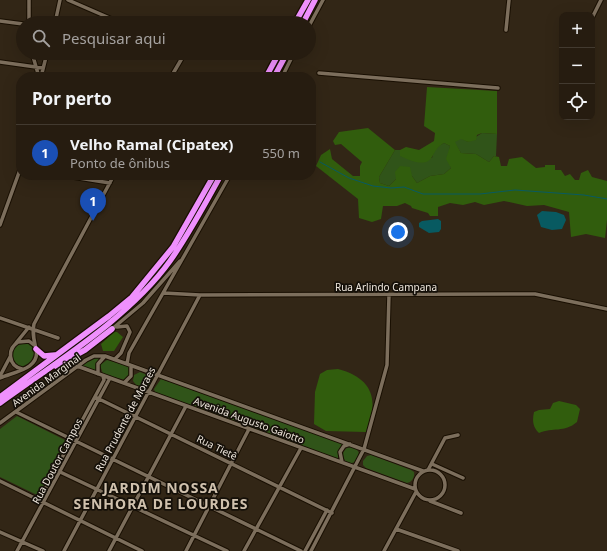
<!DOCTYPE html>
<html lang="pt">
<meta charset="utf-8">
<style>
body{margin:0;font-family:"Noto Sans",sans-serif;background:#2e2519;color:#f1f3f6}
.controls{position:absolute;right:12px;top:12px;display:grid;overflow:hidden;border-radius:8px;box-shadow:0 4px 16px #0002}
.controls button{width:36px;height:36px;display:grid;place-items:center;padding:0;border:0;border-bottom:1px solid #423a30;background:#261c10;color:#f1f3f6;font:20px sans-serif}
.you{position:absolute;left:398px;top:232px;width:14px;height:14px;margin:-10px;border:3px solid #fff;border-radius:50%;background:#1a73e8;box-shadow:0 0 0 6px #1a73e833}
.badge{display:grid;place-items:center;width:26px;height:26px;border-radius:50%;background:#d93025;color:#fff;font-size:13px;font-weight:700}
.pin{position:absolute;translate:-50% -33px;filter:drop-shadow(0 1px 2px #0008)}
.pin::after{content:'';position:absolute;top:21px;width:14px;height:12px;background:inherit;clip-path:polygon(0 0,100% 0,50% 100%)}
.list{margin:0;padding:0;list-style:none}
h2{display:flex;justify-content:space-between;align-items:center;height:52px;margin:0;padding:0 16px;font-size:17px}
h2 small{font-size:13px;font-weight:400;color:#a4a19f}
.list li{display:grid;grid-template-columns:26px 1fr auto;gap:12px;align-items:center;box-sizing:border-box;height:56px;padding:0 16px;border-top:1px solid #423a30}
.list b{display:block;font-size:15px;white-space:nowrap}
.list p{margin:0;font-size:13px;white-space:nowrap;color:#a4a19f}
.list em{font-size:13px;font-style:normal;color:#a4a19f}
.icon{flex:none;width:22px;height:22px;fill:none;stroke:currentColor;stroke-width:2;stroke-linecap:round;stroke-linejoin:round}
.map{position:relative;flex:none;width:607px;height:551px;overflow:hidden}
.search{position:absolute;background:#261c10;box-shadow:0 4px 16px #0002;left:16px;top:16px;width:300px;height:44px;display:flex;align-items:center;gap:10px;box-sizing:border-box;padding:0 14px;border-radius:22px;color:#a4a19f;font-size:15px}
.panel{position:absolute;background:#261c10;box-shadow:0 4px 16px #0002;left:16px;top:72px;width:300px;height:108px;border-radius:16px}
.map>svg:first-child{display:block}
</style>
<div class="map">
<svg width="607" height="551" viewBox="0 0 607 551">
<rect width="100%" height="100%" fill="#322616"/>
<path fill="#305419" d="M482,133l15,1 -1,22h-2l-5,6 -13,-8 -15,-1 -7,-11 7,-4 7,4z
M444,143l6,3 -2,11 3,11 -7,6 -14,2 -13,7 -5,-7 -16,3 -7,7 -9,-3 -1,-6 16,-27h5v6l32,2 3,-10z
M27,342l6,5 1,7 -4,10 -8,3 -7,-2 -4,-8 5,-11z
M96,358h4l-4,7v6l-15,-5 8,-6z
M107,360l21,6 2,4v5l-5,5 -22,-6 -3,-9z
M140,372l14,6 -6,11 -11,-3 -4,-5 1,-6z
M161,379l182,65 -5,8v7l-183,-67 -1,-3z
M17,416l50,25 -26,53 -4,1 -37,-18v-48z
M343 455a8 8 0 1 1 16 0a8 8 0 1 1-16 0Z
M371,455l40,15 3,2c1,5 -2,10 -7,11l-41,-15 -3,-3v-4l4,-5z"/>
<path fill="#315d0d" d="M427,87l70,4v43l-15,-1 -5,2 -1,5 -8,2 -7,-3 -6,3 6,11 15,1 13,8 5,-6 5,1 2,9h6l2,-7 13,-2 14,11 9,-1v-2h10v5h6l4,6 5,-2 5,6h4l2,-7 7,-3 4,7 15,4v39l-2,18 -19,-4 -15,3 -2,-25 -25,-7 -17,1 -23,-5 -20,4 -9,-3 -12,3 -13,-2 -12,4v9h-8l-2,-3 -16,-5 -1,-2 -6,-3 -8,3h-14l-2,13 -9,3 -13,-4 -1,-19 -42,-33 5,-11 9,-6 2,10 21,17h7v-10l2,-4 -21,-18 -6,1 -2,-4 6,-9 29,-4 27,22 -16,27 1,6 9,3 7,-7 -1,-7 5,-6 10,1 2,9 5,7 13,-7 14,-2 7,-6 -5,-9 4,-13 -6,-3c-7,4 -8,7 -12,14 -6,11 -23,3 -32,-1v-6l6,-3 13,3 15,-9 1,-8 -11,-7z
M114,332h3l6,5 -9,14h-11l-2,-7z
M338,369c34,9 42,30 28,63l-40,-1 -12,-7 1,-32 5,-18 7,-4z
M559,401l17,4 4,4 -3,13c-13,11 -24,5 -38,11 -6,-6 -7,-12 -5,-21l5,-2 11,-1 3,-6z"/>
<path fill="#085a61" d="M542,211l14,1 8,3 2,5 -4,9 -10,1 -11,-3 -4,-12z
M438,219l3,2v8l-2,3 -10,1 -10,-6v-4l3,-2z"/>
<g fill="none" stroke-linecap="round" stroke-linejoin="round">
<path stroke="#085a61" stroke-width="1" d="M320,162l29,16 24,8 18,2 13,-1 19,7h57l35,-4 69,5 23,4"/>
<defs>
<path id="minor" d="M29,0v23
M68,0l53,23
M592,18l9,-18
M0,21l23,3
M55,23l5,-23
M309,26l14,-26
M506,30l3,-30
M32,53l7,24
M0,62l43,6
M319,73l179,15
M41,77l6,-24
M171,77l14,-24
M282,77l12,-24
M60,175l50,8
M0,225l21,-58
M164,293l36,2 335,-1 72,15
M0,318l58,20
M112,329l31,-26 37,-42
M16,343l13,-16
M115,359l6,-6 9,-21 -3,-6 -10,1
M127,364l2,-11 101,-178
M77,366l338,123
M22,369c-14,-3 -15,-20 -4,-27l11,-1 5,4
M98,374v-10l7,-8
M0,376l10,-19
M0,378c13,-6 41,-9 36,-29 -2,-9 -4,-16 -2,-25l80,-149
M124,383l7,-7v-10
M95,397l237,116
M16,412l285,139
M0,423l86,-63 8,-4h11l318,115
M342,462l-2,-10 4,-6 6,-2
M432,464l31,14
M415 485a15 15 0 1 1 30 0a15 15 0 1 1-30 0Z
M56,470l171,81
M428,470l17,-32 13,-3
M0,481l142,70
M39,500l65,-120 -1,-4
M430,501l31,12
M396,529l62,22
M0,532l43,19
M17,551l93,-173
M64,551l136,-256
M109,551l77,-145
M186,551l63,-122
M244,551l57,-103
M305,551l22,-41
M311,551l53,-102 23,-84 2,-70
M384,551l32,-59"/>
<path id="highway" d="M295,23l13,-23
M303,23l12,-23
M266,77l13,-24
M274,77l13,-24
M36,349l8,7 11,-1
M56,366l29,-16 27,-21
M0,397l109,-81 23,-19 41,-50 41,-72
M0,403c55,-40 130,-86 170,-142 19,-27 35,-57 51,-86"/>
</defs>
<use href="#minor" stroke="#190f02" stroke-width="5.5"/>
<use href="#highway" stroke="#190f02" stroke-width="8"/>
<use href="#minor" stroke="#7c6e5c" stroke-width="3.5"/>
<use href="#highway" stroke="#ef90fd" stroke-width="5.5"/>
</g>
<g text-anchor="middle" stroke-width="3.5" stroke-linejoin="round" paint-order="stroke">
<g font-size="10" fill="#eee6dc" stroke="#151009">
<text x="386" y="291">Rua Arlindo Campana</text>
<text transform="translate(46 380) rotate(-36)" y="4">Avenida Marginal</text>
<text transform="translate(125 419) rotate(-62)" y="4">Rua Prudente de Moraes</text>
<text transform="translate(249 420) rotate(20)" y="4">Avenida Augusto Gaiotto</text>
<text transform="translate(217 447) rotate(26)" y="4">Rua Tietê</text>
<text transform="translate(57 461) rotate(-62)" y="4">Rua Doutor Campos</text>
</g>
<g font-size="14" font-weight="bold" letter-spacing="1" fill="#d0c1ad" stroke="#151009">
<text x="161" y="493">JARDIM NOSSA<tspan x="161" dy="16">SENHORA DE LOURDES</tspan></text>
</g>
</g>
</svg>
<div class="controls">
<button>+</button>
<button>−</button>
<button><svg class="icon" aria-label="locate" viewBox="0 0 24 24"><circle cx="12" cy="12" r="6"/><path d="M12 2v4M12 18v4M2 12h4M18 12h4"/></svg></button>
</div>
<div class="you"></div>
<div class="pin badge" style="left:93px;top:221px;background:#1a4fb4">1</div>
<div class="search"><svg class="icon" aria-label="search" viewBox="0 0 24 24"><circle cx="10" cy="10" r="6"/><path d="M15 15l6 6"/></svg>Pesquisar aqui</div>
<section class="panel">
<h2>Por perto<small></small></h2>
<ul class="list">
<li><span class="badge" style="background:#1a4fb4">1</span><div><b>Velho Ramal (Cipatex)</b><p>Ponto de ônibus</p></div><em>550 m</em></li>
</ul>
</section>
</div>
